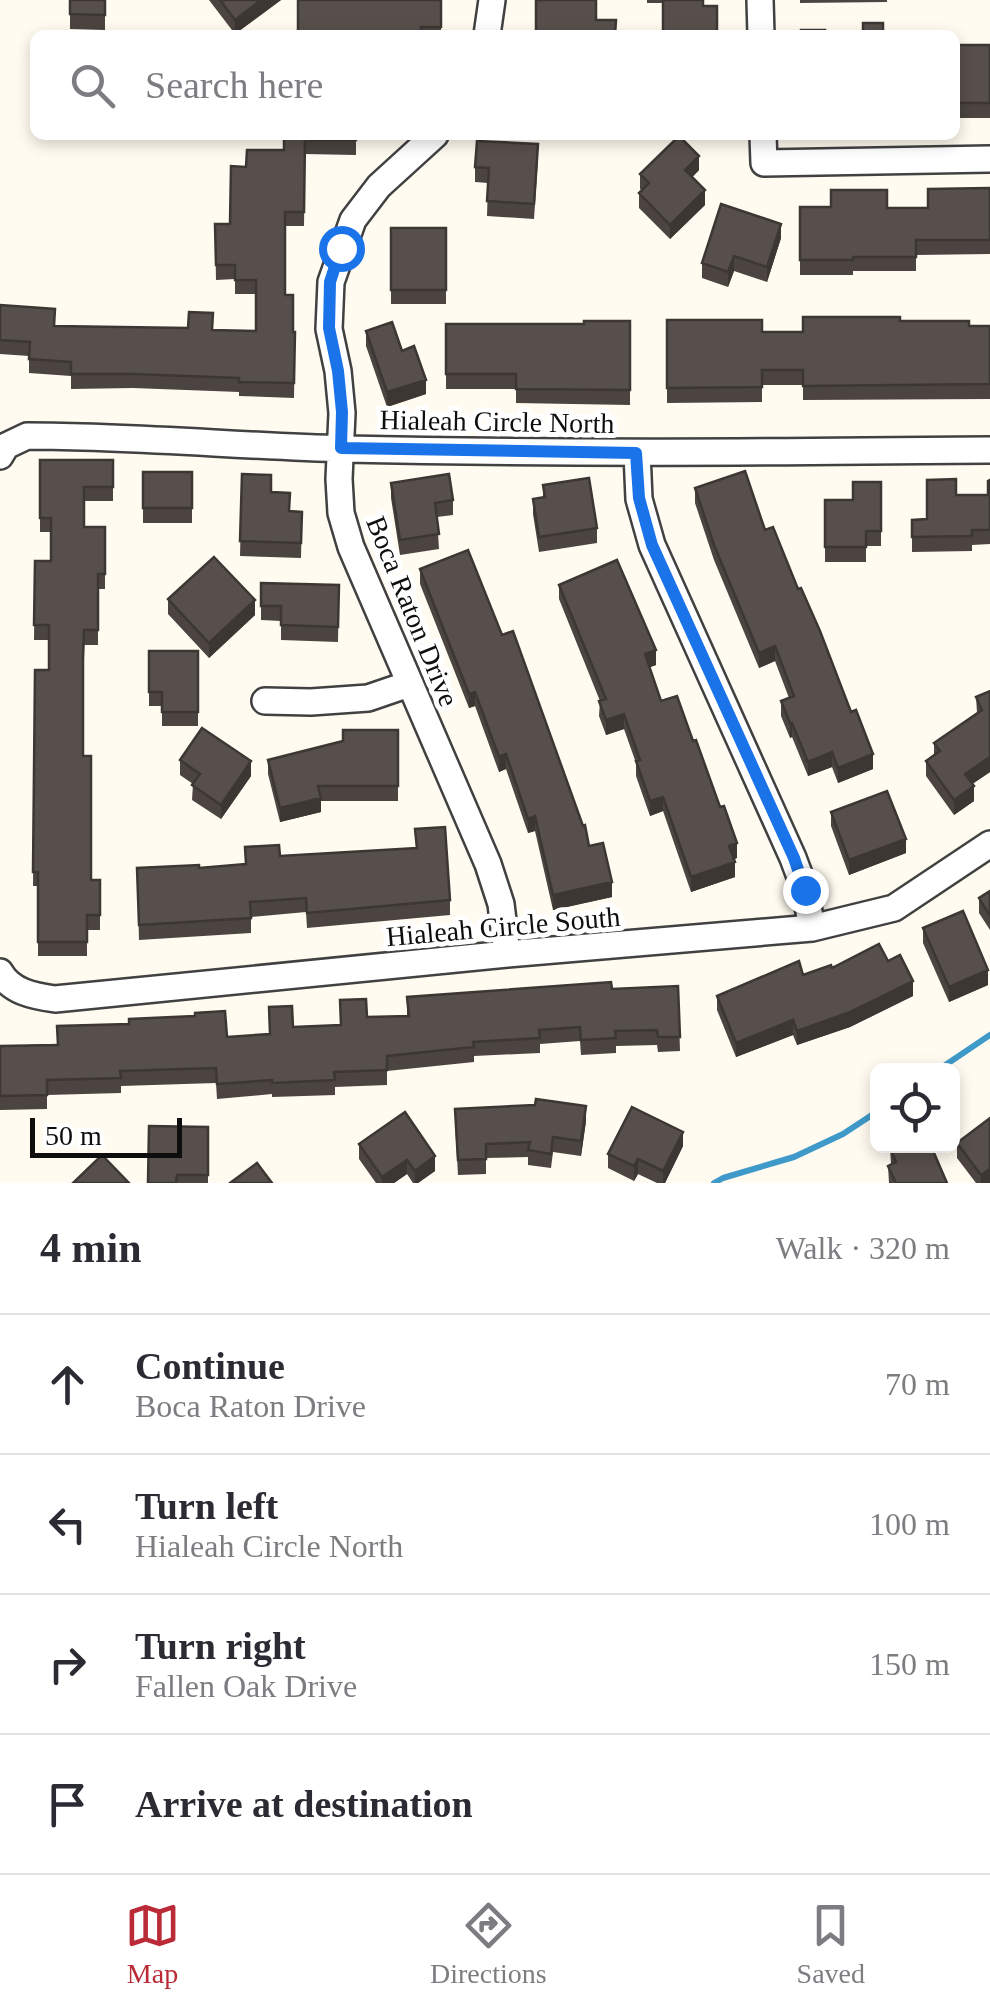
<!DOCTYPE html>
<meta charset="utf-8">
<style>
body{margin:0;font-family:Georgia,serif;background:#f7f7f7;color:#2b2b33}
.controls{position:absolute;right:30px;bottom:30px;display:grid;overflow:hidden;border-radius:15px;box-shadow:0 5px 15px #0003}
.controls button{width:90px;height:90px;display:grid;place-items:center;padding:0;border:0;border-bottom:2px solid #e1e1e2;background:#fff;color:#2b2b33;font:50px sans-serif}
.scale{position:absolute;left:30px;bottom:25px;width:152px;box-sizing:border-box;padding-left:10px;border:5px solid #0e0e0e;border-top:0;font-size:28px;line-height:35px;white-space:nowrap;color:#0e0e0e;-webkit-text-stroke:8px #fff;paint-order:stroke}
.stop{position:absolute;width:30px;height:30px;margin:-22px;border:8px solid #1a73e8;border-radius:50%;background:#fff}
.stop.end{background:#1a73e8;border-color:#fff;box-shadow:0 2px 10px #0008}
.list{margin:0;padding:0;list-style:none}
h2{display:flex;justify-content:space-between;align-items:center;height:130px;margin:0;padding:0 40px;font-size:42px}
h2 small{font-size:32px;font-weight:400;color:#7c7c81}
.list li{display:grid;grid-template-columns:65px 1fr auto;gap:30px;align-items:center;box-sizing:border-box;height:140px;padding:0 40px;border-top:2px solid #e1e1e2}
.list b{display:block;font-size:38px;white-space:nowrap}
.list p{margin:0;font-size:32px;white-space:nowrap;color:#7c7c81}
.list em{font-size:32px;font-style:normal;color:#7c7c81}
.icon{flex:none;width:55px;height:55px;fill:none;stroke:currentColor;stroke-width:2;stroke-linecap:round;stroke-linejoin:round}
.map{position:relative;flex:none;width:990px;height:1183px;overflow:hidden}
.search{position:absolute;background:#fff;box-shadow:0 5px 15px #0003;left:30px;right:30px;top:30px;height:110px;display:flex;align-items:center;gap:25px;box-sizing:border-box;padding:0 35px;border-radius:15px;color:#7c7c81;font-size:38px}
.sheet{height:690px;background:#fff}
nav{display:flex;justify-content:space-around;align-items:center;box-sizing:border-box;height:140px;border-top:2px solid #e1e1e2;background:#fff;font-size:28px;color:#7c7c81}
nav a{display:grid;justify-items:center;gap:5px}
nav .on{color:#ba2a37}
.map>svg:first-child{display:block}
</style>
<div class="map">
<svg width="990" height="1183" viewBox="0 0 990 1183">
<rect width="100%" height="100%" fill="#fffbf0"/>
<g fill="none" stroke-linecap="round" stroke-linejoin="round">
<path stroke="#3f99c9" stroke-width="6" d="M938,1070l52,-35
M714,1183l9,-5 71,-21 49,-23 35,-23"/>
<defs>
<path id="street" d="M760,0l1,35
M487,35l5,-35
M435,135l-56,51 -26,34 -22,62 -2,47 9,42 4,42 -3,66 2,34 10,34 137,317 13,40 6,50
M763,135l1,28 226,-4
M637,453l2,46 13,46 141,313 12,32 7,38
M0,456l6,-10 21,-10c106,0 212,10 318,13 215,5 430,3 645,1
M265,701l46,1 57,-4 41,-14
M0,972c11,20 34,24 55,27l452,-45 305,-26 82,-20 96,-64"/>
</defs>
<use href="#street" stroke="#414141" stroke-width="30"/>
<use href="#street" stroke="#fff" stroke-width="25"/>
</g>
<path fill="#4b4440" d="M70,0h35v30l-35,-1z
M209,0h72l-46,34z
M441,0v35h-143z
M647,0h56v6l14,29 -54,-32h-16z
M800,0h87v2l-87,1z
M955,45h35v73h-35z
M284,135h72v20l-51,-1 -1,72h-19v69l8,37h2l-1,66 -55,-2v-4l-106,-4 -62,1v-13l-42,-3v-17l-29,-2v-49l55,21 201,5v-37h-21v-15l-19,1 -1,-56h15l16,-57 38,-17z
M646,135h57l-24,1 20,34 -7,7 13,28 -35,34 -31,-31v-15l3,-3 -2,-1v-15l38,-38z
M538,159l-4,60 -47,-3 1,-33 -13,-1v-15z
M990,188v66l-74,1v16h-63v4h-53v-68l128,1z
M391,228h55v76h-55z
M781,238l-14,44 -33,-11 -6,16 -26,-9v-15z
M667,320l95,12h41l97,-11 69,5h21v73l-187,1v-15h-41v17l-95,1z
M630,321v84l-114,-2v-14h-70v-65h138z
M366,331l36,20 24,43 -39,13 -21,-61z
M40,460h73v41h-29v26h21v62h-7v56h-14l-1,29v82l8,124h9v50h-13v26h-49v-70h-5l2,-216h14v-30h-15l1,-79h16v-29h-11z
M143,472h49v51h-49z
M242,474l29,18 19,19 12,1 -1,46 -61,-2z
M990,480v64l-18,1v6l-60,1v-32l15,-1 29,-24h32z
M881,482v64h-15v16h-41v-62h28z
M391,483l62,17v15l-16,2 2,32 -39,6 -9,-57z
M543,485l54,43v15l-58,9 -6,-38v-15l10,-2z
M695,488l70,42 108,239 -35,14 -6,-16 -24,9 -16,-39 -2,1 -9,-22v-15l8,-3 -14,-37 -16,7 -45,-108 -19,-57z
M420,569l169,277 23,51 -59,13 -18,-79 -7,2 -22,-64 -7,3 -24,-66 -6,2 -49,-124z
M261,583l78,2 -1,57 -57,-2v-19l-20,-1z
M559,585l97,80 -6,2 11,34 76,157 -3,1 1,18 -44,15 -28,-81 -13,5 -14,-40v-13l-12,-34 -18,6 -7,-19 1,-15 -41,-102z
M168,599l87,16 -46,43 -41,-44z
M149,651h49v75h-36v-20h-13z
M990,691v81l-18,12 2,17 -20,14 -28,-39v-15l8,-5v-13l43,-30 -1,-16z
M398,730v71h-77v11l-41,10 -12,-48v-14z
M180,760l71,16 -30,43 -29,-19 1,-16 -13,-9z
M831,812l75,41 -57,22 -18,-49z
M415,829l35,71v15l-143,13 -1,-16 -55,5v16l-112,7 -2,-72h62l46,-4v-17l35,9 136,-8z
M990,891v39l-11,-17v-15z
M923,928l65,57 -39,17 -26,-59z
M888,961l25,35 -63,31 -53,18 -4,-10 -57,22 -19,-47v-14l115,-28z
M678,986l2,65 -22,1 -1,-7 -41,1v7l-35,2 -1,-14 -40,3v9l-66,3v6l-87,9v14l-52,2v8l-63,2v-3l-55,5 -1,-16 -95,3v7l-74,2v14l-47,1v-64l227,-9 42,-3 24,-7 47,-2 27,-8 40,-1v-19z
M586,1121l-5,35 -28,-4 -2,16 -23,-3v-8l-42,1v16l-28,1 -3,-52z
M208,1127v56h-60z
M957,1143l33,40h-14l-19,-25z
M359,1144l76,27 -17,12h-5l-6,-9 -13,9h-18l-17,-24z
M683,1146l-18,37h-8l-19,-9 -4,7 -26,-13v-14z
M890,1148l57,35h-58l-1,-17 3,-2z"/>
<path fill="#3d3734" d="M261,0h20l-46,34v-14z
M699,156v14l-14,15v-15z
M705,190v15l-35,34v-14z
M781,224v14l-14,44v-15z
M734,256v15l-6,16v-15z
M426,380v14l-39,13v-15z
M255,600v15l-46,43v-15z
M775,646v15l-16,7v-15z
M656,650v15l-11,4v-15z
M475,692v14l-6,2v-14z
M624,714v15l-18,6v-15z
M790,723h2v14l-2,1z
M832,752v15l-24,9v-14z
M506,754v15l-7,3v-15z
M873,754v15l-35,14v-15z
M990,757v15l-25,17v-15z
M251,761v15l-30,43v-14z
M974,786v15l-20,14v-15z
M663,797v14l-13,5v-15z
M321,798v14l-41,10v-14z
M535,816v15l-7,2v-14z
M906,839v14l-57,22v-15z
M737,843v15l-8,3v-15z
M735,862v15l-44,15v-15z
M612,882v15l-59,13v-15z
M988,970v15l-39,17v-15z
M913,981v15l-63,31 -53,18v-14z
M793,1020v15l-57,22v-14z
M586,1106v15l-5,35v-15z
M683,1132v14l-18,37h-2v-12z
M435,1156v15l-17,12h-3v-12z
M638,1159v15l-4,7v-15z
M407,1160v14l-13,9h-12v-6z
M990,1169v14h-9v-8z"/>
<path fill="#574f4b" stroke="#3d3734" stroke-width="2.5" d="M70,0h35v15l-35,-1z
M220,0h41l-26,20z
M298,0h143v27h-20v8h-123z
M536,0h60v20h20l-1,15h-79z
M663,0h40v6h14v29h-54z
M863,23h20v12h-20z
M801,30h24v5h-24z
M955,45h35v58h-35z
M284,135h72v5h-51l-1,72h-19v83h8v37h2l-1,51 -55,-1v-4l-106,-4h-62v-12l-42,-3 1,-17 -30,-2v-35l55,4 -1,17 134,2 1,-16 24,1 -1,17 44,1v-51h-21v-15h-19l-1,-41h15l1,-58 15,1 1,-17h37z
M679,136l20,20 -14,14 20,20 -35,35 -31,-32 10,-10 -9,-9z
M477,141l61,3 -4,60 -47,-3 2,-33 -14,-1z
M990,188v52h-74v17h-63v3h-53v-53h31v-17h56v18h41v-19z
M721,204l60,20 -14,43 -33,-11 -6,16 -26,-9z
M391,228h55v62h-55z
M803,317h97v4h69v5h21v58l-187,2v-16h-41v17l-95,1v-68h95v12h41z
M584,321h46v69l-114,-1v-15h-70v-50h138z
M392,322l10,29 12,-5 12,34 -39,12 -21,-61z
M40,460h73v27h-29v40h21v47h-7v56h-14l-1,30v96h8v124h9v35h-13v27h-49v-70h-5l2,-202h14v-45h-15l1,-64h16v-43h-11z
M745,471l20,59 8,-3 25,62 3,-1 19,43 31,81 5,-2 17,44 -35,14 -6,-16 -24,10 -16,-39h-2l-9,-22 13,-5 -19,-50 -16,7 -45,-108 -19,-57z
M143,472h49v36h-49z
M242,474l29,1v17l19,1 -1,18 13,1 -1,31 -61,-2z
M449,474l4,26 -18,3 4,31 -39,6 -9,-57z
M589,478l8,50 -58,9 -6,-38 12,-2 -2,-12z
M956,479v16h32v-14l2,-1v50h-18v6l-60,1v-17l15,-1v-39z
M853,482h28v49h-15v16h-41v-47h28z
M468,550l34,85 11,-4 70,195 2,-1 4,21 14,-3 9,39 -59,13 -18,-79 -7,3 -22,-65 -7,3 -24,-65 -6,2 -49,-125z
M214,557l41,43 -46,43 -41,-44z
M617,560l39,90 -11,4 16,47 16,-5 16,45 3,-1 24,67 4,-1 13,37 -8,3 6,16 -44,15 -28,-80 -13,4 -14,-40 4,-1 -16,-46 -18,6 -7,-19 7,-2 -47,-114z
M261,583l78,2 -1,42 -57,-2v-19h-20z
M149,651h49v61h-36v-20h-13z
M990,691v66l-25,17 9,12 -20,14 -28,-39 14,-10 -6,-8 48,-33 -6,-13z
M202,728l49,33 -30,44 -29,-20 8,-11 -20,-14z
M343,730h55v56h-80l3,12 -41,10 -12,-48 75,-19z
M887,791l19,48 -57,21 -18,-48z
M445,827l5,73 -143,13 -1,-15 -56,4 1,16 -112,7 -2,-57 62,-3v3l47,-4 -1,-17 34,-2 1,11 137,-8 -2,-19z
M990,891v25l-11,-18z
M963,911l25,59 -39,17 -26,-59z
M879,944l9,17 12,-6 13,26 -63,31 -53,19 -4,-11 -57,23 -19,-47 82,-35 4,14 28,-10 1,3z
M611,982l1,7 66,-3 2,51h-22l-1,-7 -42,1 1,7 -35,2 -1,-13 -41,3 1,8 -67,4 1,5 -87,9v14l-53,2 1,8 -63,3v-3l-55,4 -1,-16 -96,3 1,7 -74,2v15l-47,1v-50l58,-1 -1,-19 72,-2v-5l66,-3v-3l30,-2 2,26 43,-3 -1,-27 23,-1 1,21 48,-2 -1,-25 26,-1 1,18 42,-1 -2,-19z
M536,1099l50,7 -5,35 -28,-4 -2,17 -23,-4 2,-8 -44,2v15l-28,1 -3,-51 80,-4z
M632,1107l51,25 -20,39 -25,-12 -4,7 -26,-12z
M405,1112l30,44 -20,15 -8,-11 -25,17 -23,-33z
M990,1118v51l-9,6 -24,-32z
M149,1126l59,1v48h-31l-1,8h-28z
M896,1146h35l16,37h-51l-8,-17 8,-4 -6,-14z
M102,1155l27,28h-56z
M257,1163l15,20h-42z"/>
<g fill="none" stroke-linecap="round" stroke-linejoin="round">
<path stroke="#1a73e8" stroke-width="12" d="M341,248l-11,34 -1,46 9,43 4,41 -1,36 295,5 3,45 13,47 142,313 11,32"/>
</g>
<g text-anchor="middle" stroke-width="10" stroke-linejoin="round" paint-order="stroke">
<g font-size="28" fill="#0e0e0e" stroke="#fff">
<text transform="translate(497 421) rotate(1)" y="10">Hialeah Circle North</text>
<text transform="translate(413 611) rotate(68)" y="10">Boca Raton Drive</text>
<text transform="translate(503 926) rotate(-5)" y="10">Hialeah Circle South</text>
</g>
</g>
</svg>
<div class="controls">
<button><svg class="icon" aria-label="locate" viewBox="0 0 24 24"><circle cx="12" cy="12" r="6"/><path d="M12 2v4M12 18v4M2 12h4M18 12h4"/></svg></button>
</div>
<div class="scale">50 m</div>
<div class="stop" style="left:341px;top:248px"></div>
<div class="stop end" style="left:805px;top:890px"></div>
<div class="search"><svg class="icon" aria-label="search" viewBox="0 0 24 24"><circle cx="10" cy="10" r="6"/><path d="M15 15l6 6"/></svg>Search here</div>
</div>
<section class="sheet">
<h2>4 min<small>Walk · 320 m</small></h2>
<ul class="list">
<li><svg class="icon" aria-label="ahead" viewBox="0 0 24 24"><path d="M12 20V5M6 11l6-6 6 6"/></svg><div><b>Continue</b><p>Boca Raton Drive</p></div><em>70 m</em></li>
<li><svg class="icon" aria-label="left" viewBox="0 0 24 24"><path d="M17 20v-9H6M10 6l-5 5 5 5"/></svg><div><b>Turn left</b><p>Hialeah Circle North</p></div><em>100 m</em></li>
<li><svg class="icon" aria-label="right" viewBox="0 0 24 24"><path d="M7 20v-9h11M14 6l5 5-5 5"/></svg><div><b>Turn right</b><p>Fallen Oak Drive</p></div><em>150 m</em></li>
<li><svg class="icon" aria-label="arrive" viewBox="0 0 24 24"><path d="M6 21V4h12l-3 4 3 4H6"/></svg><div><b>Arrive at destination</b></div></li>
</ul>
</section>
<nav>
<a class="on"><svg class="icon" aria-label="map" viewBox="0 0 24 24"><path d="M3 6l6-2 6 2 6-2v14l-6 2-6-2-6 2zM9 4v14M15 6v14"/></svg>Map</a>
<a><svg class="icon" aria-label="directions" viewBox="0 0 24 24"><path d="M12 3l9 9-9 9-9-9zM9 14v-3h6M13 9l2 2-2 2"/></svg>Directions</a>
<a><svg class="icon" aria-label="saved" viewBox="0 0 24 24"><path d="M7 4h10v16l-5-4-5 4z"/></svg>Saved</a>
</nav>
